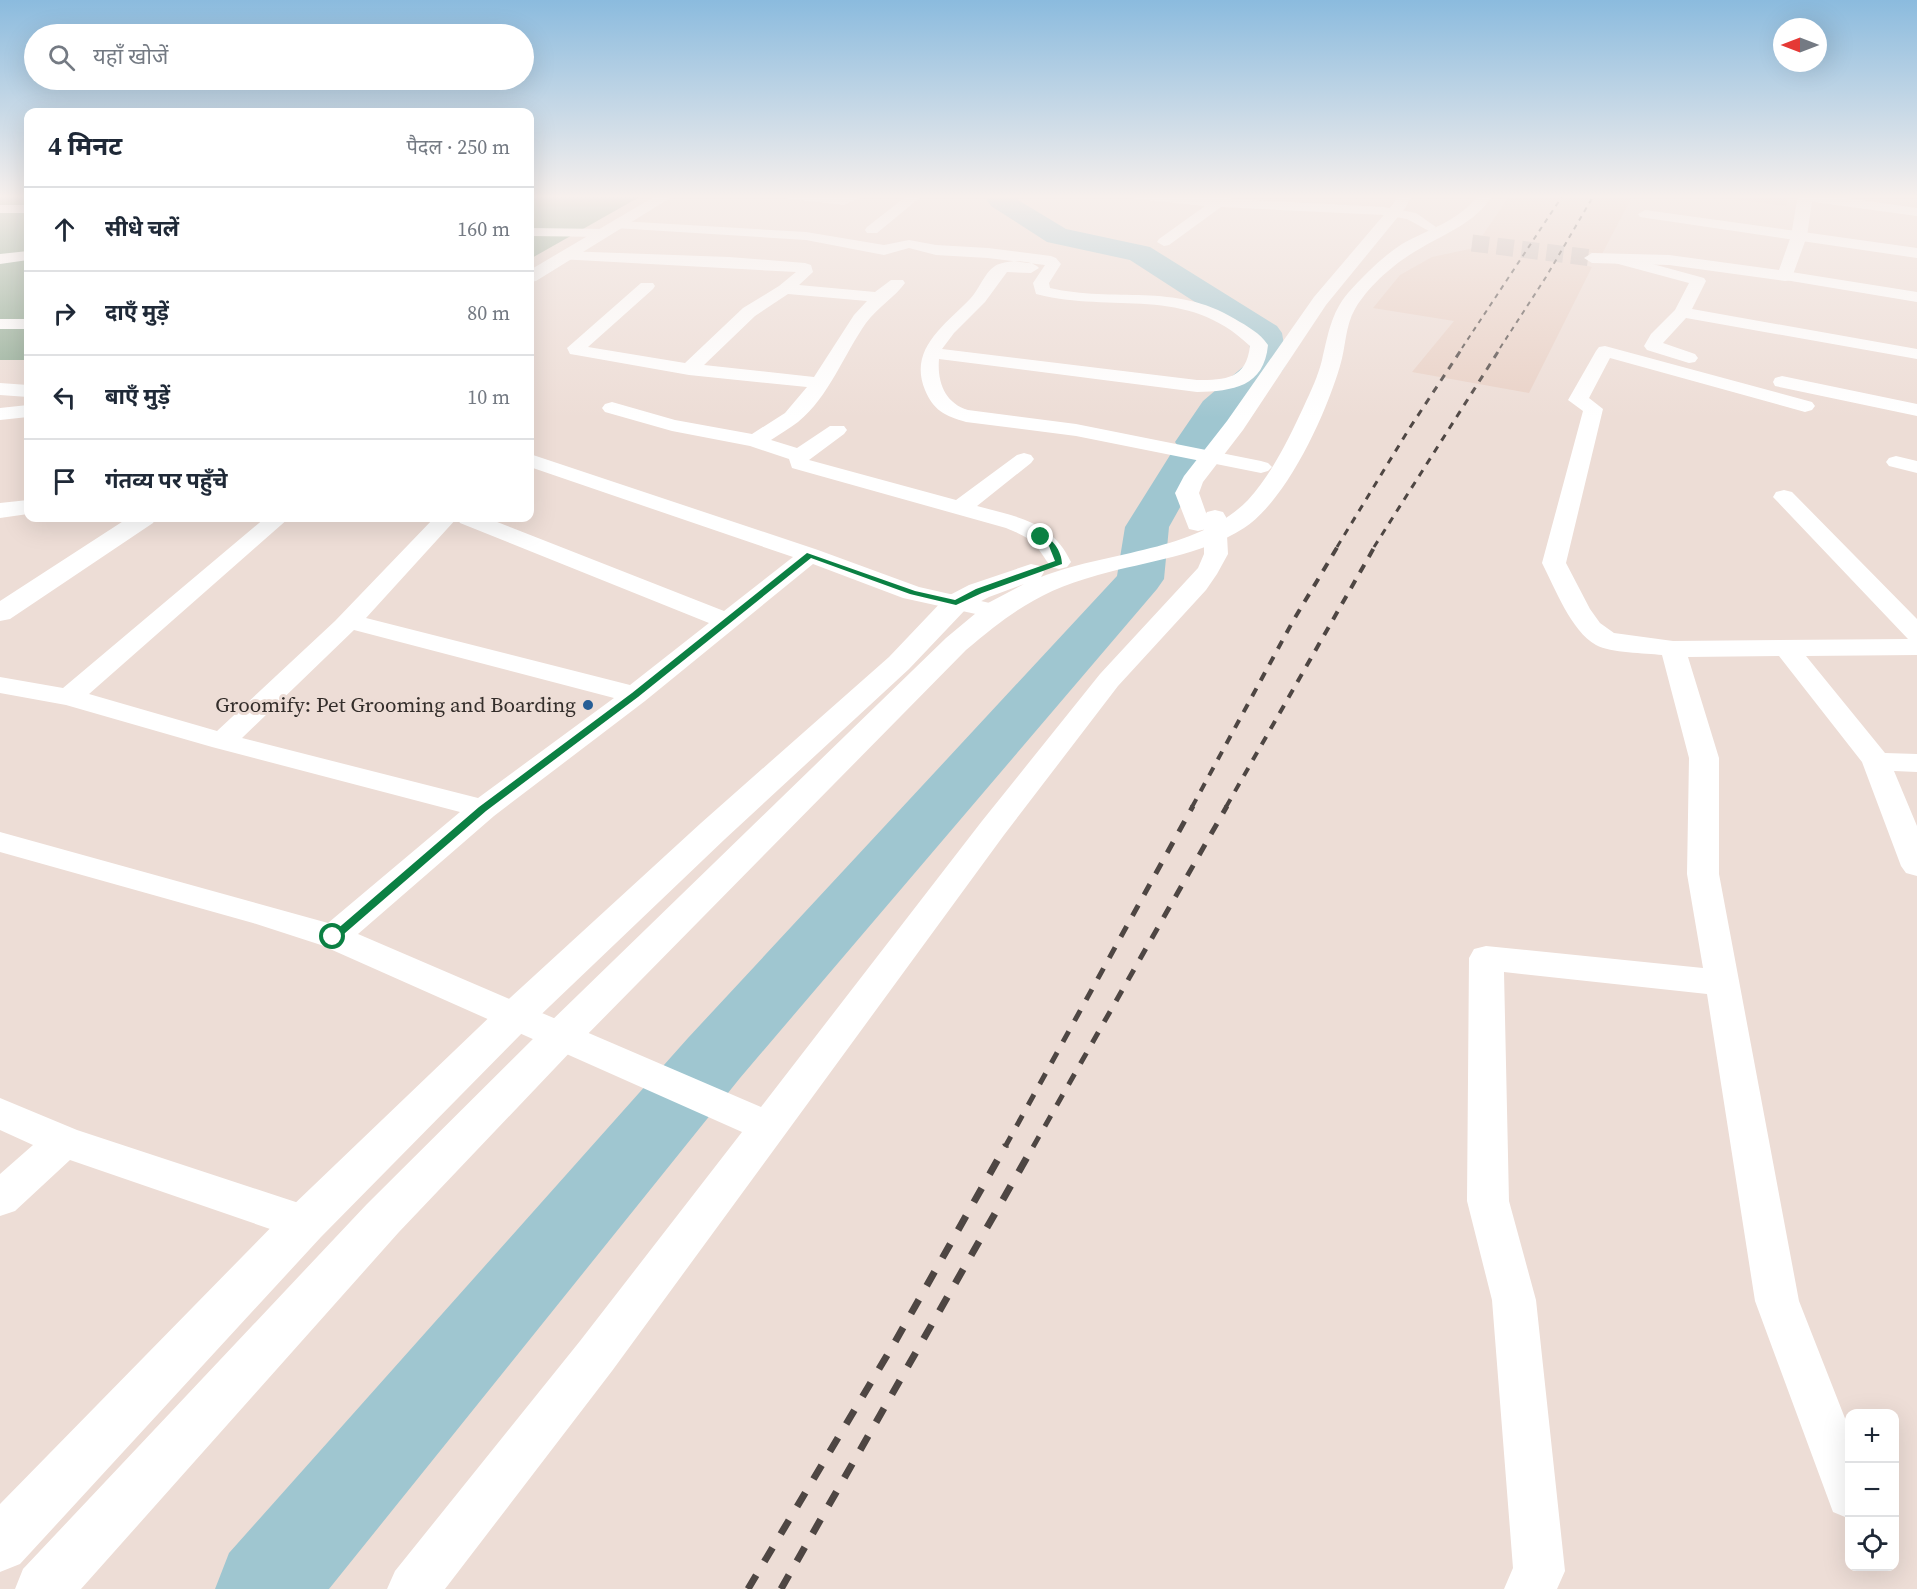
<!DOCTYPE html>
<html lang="hi">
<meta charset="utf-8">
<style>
body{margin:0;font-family:"Source Serif 4","Noto Sans Devanagari",serif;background:#f6f6f7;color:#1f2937}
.controls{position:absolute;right:18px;bottom:18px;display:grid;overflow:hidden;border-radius:12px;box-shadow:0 6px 24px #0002}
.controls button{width:54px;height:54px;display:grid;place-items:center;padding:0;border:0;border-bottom:2px solid #e0e1e3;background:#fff;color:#1f2937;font:30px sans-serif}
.compass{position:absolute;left:1773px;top:18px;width:54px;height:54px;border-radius:50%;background:#fff;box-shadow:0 6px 24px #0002;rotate:270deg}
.stop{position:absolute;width:18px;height:18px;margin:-14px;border:4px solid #0b8043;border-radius:50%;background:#fff}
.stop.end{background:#0b8043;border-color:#fff;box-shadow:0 2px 6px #0008}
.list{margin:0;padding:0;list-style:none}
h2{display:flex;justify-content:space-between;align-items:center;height:78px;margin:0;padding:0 24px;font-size:26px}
h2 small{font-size:20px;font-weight:400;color:#747a83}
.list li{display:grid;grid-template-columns:39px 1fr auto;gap:18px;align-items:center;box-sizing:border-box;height:84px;padding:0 24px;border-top:2px solid #e0e1e3}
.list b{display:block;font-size:22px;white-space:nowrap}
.list em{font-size:20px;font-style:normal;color:#747a83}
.icon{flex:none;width:33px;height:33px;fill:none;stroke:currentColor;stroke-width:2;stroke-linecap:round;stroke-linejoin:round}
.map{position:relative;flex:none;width:1917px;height:1589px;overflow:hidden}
.search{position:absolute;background:#fff;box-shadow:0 6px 24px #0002;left:24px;top:24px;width:510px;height:66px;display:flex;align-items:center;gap:15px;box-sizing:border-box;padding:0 21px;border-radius:33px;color:#747a83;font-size:22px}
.panel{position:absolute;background:#fff;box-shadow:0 6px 24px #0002;left:24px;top:108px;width:510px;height:414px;border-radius:12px}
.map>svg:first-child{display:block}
</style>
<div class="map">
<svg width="1917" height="1589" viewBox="0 0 1917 1589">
<rect width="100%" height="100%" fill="#edddd6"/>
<path fill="#e9d1c6" d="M1510,195h123l-31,59 -22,-3 -6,12 18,4 -63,126 -117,-21 42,-51 -81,-13 27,-33 32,-18 42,-9z
M1701,195h88l-3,11z"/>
<path fill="#92ad96" d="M0,195h28v165h-28z
M530,195h113l-113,64z"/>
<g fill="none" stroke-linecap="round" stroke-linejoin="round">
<path fill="#9fc6d0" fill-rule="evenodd" d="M990,195h31l-3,5 48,29 84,18 127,79 5,7 5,30 -5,8 -51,45 -22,34 -8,3 5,8 -37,66 -5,52 -7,10 -417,489 -411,511h-114l14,-36 459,-515 429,-462 8,-49 47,-75 9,-2 -6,-8 28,-41 48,-41 -2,-23 -119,-77 -83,-18 -56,-36 -4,-6z"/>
<path stroke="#c8bab4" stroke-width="17" stroke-dasharray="17 8" stroke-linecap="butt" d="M1472,243l120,15"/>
<path fill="#fff" fill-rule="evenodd" d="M783,195h83l-22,10 -55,-6z
M908,195h15l-46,38h-10l-2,-3 2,-3z
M1129,195h54l32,3 4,-3h13l-1,4 153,8 32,6 20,14 -7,4 -22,-12 -23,-4 -163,-8 -52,38 -5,1 -7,-4 2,-3 46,-33 -70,-7z
M1800,195h25l92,13v8l-111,-15 -5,-1z
M0,205h28v8h-28z
M1645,210l272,38v10l-277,-41 -2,-3z
M620,221l186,11 78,13 25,-5 27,5 52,3 63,8 5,2 5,6 -12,19 1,5c64,15 125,-6 185,31 12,7 25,14 33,26 -4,42 -35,46 -71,47l-258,-33c-2,23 6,44 29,51l108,14 185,37 7,2 4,4 -4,4 -7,2 -185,-37 -110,-14c-21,-6 -33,-12 -41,-32 -17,-41 20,-65 45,-91 9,-9 14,-26 25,-33 10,-6 36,-7 44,2l-8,5 -24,-1 -22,30 -31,31 -12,16 255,31c29,0 49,-1 53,-34 -64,-62 -136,-32 -214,-52l-3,-11 12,-18 -57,-7 -52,-3 -27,-7 -25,7 -78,-15 -191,-12 -2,-3 2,-3z
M530,228l76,1 7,4 -7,4 -76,-1z
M28,251v9l-28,4v-10z
M564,251l165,6 76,6 6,2 2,7 -14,13 76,7 16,-12h12l2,3c-10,14 -27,24 -39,40 -22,31 -37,74 -68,99 -8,6 -18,12 -27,18l26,8 33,-22h14l3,4 -3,4 -35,26 147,40 61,-45 7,-2 7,2 3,4 -3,4 -54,43c40,11 75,15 94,56l-4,5 -8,2 -8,-2c-17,-24 -15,-27 -45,-39l-214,-60 -3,-9 -39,-13 -78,-15 -67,-19 -3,-4 3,-4 7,-2 63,18 77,14 33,-21 22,-26 -118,-12 -113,-20 -6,-1 -3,-6 74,-65h12l2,3 -2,3 -65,58 97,16 58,-55 36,-22 17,-14 -237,-13 -3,-3zM788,294l79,7 -13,14 -40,62 -110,-12 51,-49z
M1616,254l88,24 2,3 -14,28 225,40v10l-231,-41 -23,25 32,11 3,4 -3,4 -6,1 -42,-13 -3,-4 7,-12 24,-24 14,-27 -78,-21 -3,-3z
M1785,271l132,21v10l-138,-23 -2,-3z
M0,319h28v10h-28z
M1605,346l207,56 3,4 -3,4 -7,2 -195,-54 -21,40 14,11 -37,154 24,46 10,14 14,10 59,8 235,-2 -135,-142 3,-5 8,-2 8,2 125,127v36l-111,1 79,97 32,1v18l-23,-1 23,55v50l-11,-3 -5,-7 -39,-104 -83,-106 -91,1 31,101v116l80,427 51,130v88l-17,-7 -78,-211 -48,-307 -203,-22 5,229 27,99 29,271 -8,18h-53l9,-21 -21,-268 -25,-99 2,-243 5,-9 12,-3 217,22 -16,-94 2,-116 -27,-103c-17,-2 -51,-2 -66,-10 -25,-14 -41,-57 -54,-82l41,-152 -15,-11 28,-49 3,-4z
M1782,376l135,28v12l-142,-30 -2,-4 2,-4z
M0,383l28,2v12l-28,-2z
M28,405v12l-28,3v-12z
M530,454l288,96 101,37 84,19 3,5 -3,5 -9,2 -91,-20 -90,-34 -168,137 -151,115 -136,118 403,173 221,-286 118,-147 98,-106 6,-14v-37l3,-5 8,-2 8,2 3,5 2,37 -11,20 -11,16 -88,96 -114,149 -392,536 -167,218h-58l8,-18 185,-230 162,-209 -421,-187 -68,-22 -253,-71v-20l328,91 132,-111 -248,-65 -146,-42 -66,-12v-16l63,11 202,-170h24l-200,176 128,37 118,-110 99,-103h53l237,93 69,-54 -263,-90zM457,518l3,5 249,100 -79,62 -264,-67zM354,630l260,68 -136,100 -236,-60z
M1896,456l21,5v12l-28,-7 -3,-4 3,-4z
M28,500v14l-28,4v-15z
M0,1098l77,32 243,80 6,13 -6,13 -15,5 -235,-81 -55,51 -15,5v-42l33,-29 -33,-15z"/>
<path fill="#fff" fill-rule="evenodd" d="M657,195h18l-139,86 -6,1v-12z
M1478,195h15c-18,28 -45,37 -72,53 -24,13 -52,37 -66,61 -10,17 -9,38 -15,57 -14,48 -53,134 -96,162 -44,28 -96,33 -146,47 -58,16 -87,37 -132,75l-392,398 -175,184 -318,357h-66l8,-20 344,-365 179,-178 400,-388 42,-35 36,-19 -35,13 -23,12 -57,60 -184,170 -197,188 -207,210 -301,327 -20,8v-68l289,-295 211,-202 201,-184 188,-166 57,-60 23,-12 62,-21 9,2 4,6 -3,5c66,-26 156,-25 207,-77 24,-26 41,-62 56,-94 7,-15 14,-30 18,-46 6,-25 9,-47 26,-67 16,-18 34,-36 54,-49 26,-15 58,-23 76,-49z
M1798,195h15l-6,41 -16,44 -6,1 -116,-16 -77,-2 -8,-5 8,-5 77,2 110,15 12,-34z
M128,518h28l-3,5 -143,96 -10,2v-20z"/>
<path fill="#fff" fill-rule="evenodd" d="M1397,195h15l-6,12 -80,98 -83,125 -40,52 -4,11 11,31 -3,5 -9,2 -9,-2 -14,-36 9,-17 43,-55 87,-124 80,-94z"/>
<path stroke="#4e4643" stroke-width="2" stroke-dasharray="5 5" stroke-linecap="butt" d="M1462,348l101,-153
M1500,348l46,-71 48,-82"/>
<path stroke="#4e4643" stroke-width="3" stroke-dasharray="7 7" stroke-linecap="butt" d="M1337,547l72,-118 54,-82
M1374,547l127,-200"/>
<path stroke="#4e4643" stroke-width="4" stroke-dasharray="9 9" stroke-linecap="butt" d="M1192,807l101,-186 45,-75
M1226,807l149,-261"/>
<path stroke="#4e4643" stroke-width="5" stroke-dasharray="12 12" stroke-linecap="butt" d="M1005,1147l188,-341
M1033,1147l194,-341"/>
<path stroke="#4e4643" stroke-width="7" stroke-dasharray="16 16" stroke-linecap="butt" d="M748,1589l147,-247 111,-197
M781,1589l253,-444"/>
</g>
<linearGradient id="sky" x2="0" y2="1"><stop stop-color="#8bbbde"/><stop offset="0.47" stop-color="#f7f0ed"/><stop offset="1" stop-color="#f7f0ed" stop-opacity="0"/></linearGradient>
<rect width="1917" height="418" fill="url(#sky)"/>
<path fill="#0b8043" d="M1038,535c14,0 24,17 24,29l-80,29 -26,12 -46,-11 -99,-36 -173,139 -152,114 -149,129 -4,1 -5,-4 151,-130 153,-114 175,-140 108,38 40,9 21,-11 79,-28 -6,-15 -11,-8z"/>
<circle fill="#265e96" stroke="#edddd6" stroke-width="2" cx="588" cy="705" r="6"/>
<g text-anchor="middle" stroke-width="6" stroke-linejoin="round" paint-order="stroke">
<g font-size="21" fill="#342e2b" stroke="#edddd6" text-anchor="end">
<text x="576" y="712">Groomify: Pet Grooming and Boarding</text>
</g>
</g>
</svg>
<div class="controls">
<button>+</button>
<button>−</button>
<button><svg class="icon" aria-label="locate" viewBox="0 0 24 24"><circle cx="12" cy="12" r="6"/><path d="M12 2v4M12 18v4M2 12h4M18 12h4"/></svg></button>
</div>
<svg class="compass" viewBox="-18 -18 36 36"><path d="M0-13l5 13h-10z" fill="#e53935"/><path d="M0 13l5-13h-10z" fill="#747a83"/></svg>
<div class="stop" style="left:333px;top:937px"></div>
<div class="stop end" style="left:1041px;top:537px"></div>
<div class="search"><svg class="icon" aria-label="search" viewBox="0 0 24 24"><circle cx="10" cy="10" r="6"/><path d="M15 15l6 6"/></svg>यहाँ खोजें</div>
<section class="panel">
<h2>4 मिनट<small>पैदल · 250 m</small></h2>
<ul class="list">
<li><svg class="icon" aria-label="ahead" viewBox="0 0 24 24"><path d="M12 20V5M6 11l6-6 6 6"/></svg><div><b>सीधे चलें</b></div><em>160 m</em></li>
<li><svg class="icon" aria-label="right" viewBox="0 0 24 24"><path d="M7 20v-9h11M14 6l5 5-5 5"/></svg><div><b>दाएँ मुड़ें</b></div><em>80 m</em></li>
<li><svg class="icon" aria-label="left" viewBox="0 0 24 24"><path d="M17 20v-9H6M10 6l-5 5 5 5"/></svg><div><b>बाएँ मुड़ें</b></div><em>10 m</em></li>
<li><svg class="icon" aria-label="arrive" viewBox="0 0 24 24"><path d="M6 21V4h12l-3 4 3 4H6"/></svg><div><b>गंतव्य पर पहुँचे</b></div></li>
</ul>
</section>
</div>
